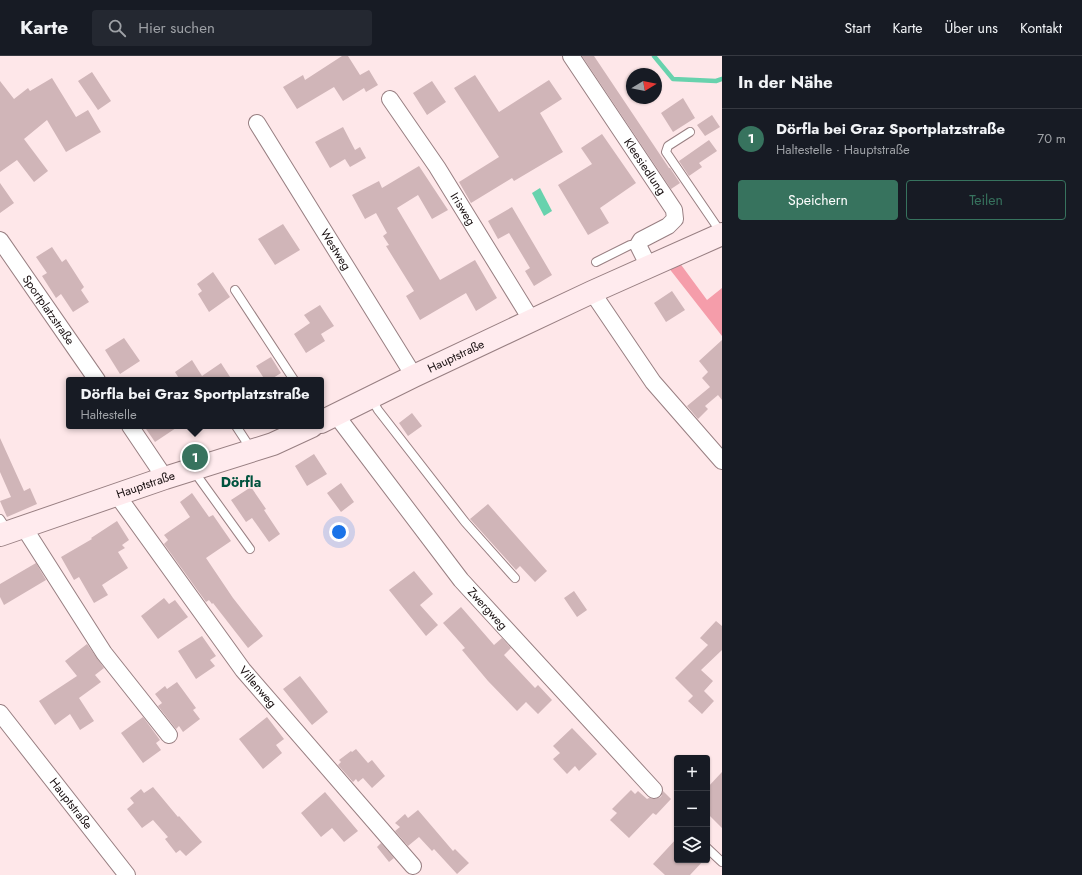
<!DOCTYPE html>
<html lang="de">
<meta charset="utf-8">
<style>
body{margin:0;font-family:Jost,sans-serif;background:#242831;color:#f1f3f6}
.controls{position:absolute;right:12px;bottom:12px;display:grid;overflow:hidden;border-radius:4px;box-shadow:0 1px 3px #0004}
.controls button{width:36px;height:36px;display:grid;place-items:center;padding:0;border:0;border-bottom:1px solid #363941;background:#171b24;color:#f1f3f6;font:20px sans-serif}
.compass{position:absolute;left:626px;top:12px;width:36px;height:36px;border-radius:50%;background:#171b24;box-shadow:0 1px 3px #0004;rotate:80deg}
.you{position:absolute;left:339px;top:476px;width:14px;height:14px;margin:-10px;border:3px solid #fff;border-radius:50%;background:#1a73e8;box-shadow:0 0 0 6px #1a73e833}
.badge{display:grid;place-items:center;width:26px;height:26px;border-radius:50%;background:#37735e;color:#fff;font-size:13px;font-weight:700}
.pin{position:absolute;translate:-50% -50%;border:2px solid #fff;box-shadow:0 1px 4px #0006}
.popup{position:absolute;left:66px;top:321px;width:258px;height:52px;box-sizing:border-box;display:grid;place-content:center;border-radius:4px;background:#171b24;filter:drop-shadow(0 1px 3px #0005);font-size:13px;white-space:nowrap;color:#9ea1a6}
.popup b{font-size:15px;color:#f1f3f6}
.popup::after{content:'';position:absolute;left:50%;top:100%;margin-left:-8px;border:8px solid transparent;border-top-color:#171b24}
.list{margin:0;padding:0;list-style:none}
h2{display:flex;justify-content:space-between;align-items:center;height:52px;margin:0;padding:0 16px;font-size:17px}
h2 small{font-size:13px;font-weight:400;color:#9ea1a6}
.list li{display:grid;grid-template-columns:26px 1fr auto;gap:12px;align-items:center;box-sizing:border-box;height:60px;padding:0 16px;border-top:1px solid #363941}
.list b{display:block;font-size:15px;white-space:nowrap}
.list p{margin:0;font-size:13px;white-space:nowrap;color:#9ea1a6}
.list em{font-size:13px;font-style:normal;color:#9ea1a6}
.actions{display:flex;gap:8px;padding:12px 16px}
.actions a{flex:1;padding:9px 0;border:1px solid #37735e;border-radius:4px;text-align:center;font-size:14px;color:#37735e}
.actions .main{background:#37735e;color:#fff}
.icon{flex:none;width:22px;height:22px;fill:none;stroke:currentColor;stroke-width:2;stroke-linecap:round;stroke-linejoin:round}
.map{position:relative;flex:none;width:722px;height:819px;overflow:hidden}
header{display:flex;align-items:center;gap:24px;box-sizing:border-box;height:56px;padding:0 20px;background:#171b24;border-bottom:1px solid #363941}
header strong{font-size:19px}
nav{display:flex;gap:22px;margin-inline-start:auto;font-size:14px}
.search{width:280px;height:36px;background:#242831;display:flex;align-items:center;gap:10px;box-sizing:border-box;padding:0 14px;border-radius:4px;color:#9ea1a6;font-size:15px}
main{display:flex}
aside{flex:1;background:#171b24}
.map>svg:first-child{display:block}
</style>
<header>
<strong>Karte</strong>
<div class="search"><svg class="icon" aria-label="search" viewBox="0 0 24 24"><circle cx="10" cy="10" r="6"/><path d="M15 15l6 6"/></svg>Hier suchen</div>
<nav><a>Start</a><a>Karte</a><a>Über uns</a><a>Kontakt</a></nav>
</header>
<main>
<div class="map">
<svg width="722" height="819" viewBox="0 0 722 819">
<rect width="100%" height="100%" fill="#fee7e9"/>
<path fill="#f59daa" d="M679,206l28,38 15,-12v48l-54,-69z"/>
<path fill="#68d2ad" d="M540,132l12,23 -8,5 -12,-23z"/>
<g fill="none" stroke-linecap="round" stroke-linejoin="round">
<path stroke="#68d2ad" stroke-width="4.5" d="M654,0l19,23 43,2 6,-2"/>
</g>
<path fill="#d0b5b8" d="M342,0h6l12,19 9,-5 9,15 -12,7 -2,-4 -21,13 -9,-14 -37,22 -14,-22 20,-12 2,5z
M582,0h12l75,112h1l10,15 -9,6z
M92,16l19,29 -13,9 -20,-29z
M475,19l24,37 50,-32 13,19 -22,14 23,39 -49,29 -2,-3 -41,25 -12,-21 40,-25 -45,-69z
M52,22l24,39 12,-7 13,22 -35,20 -19,-32 -23,19 24,32 -14,11 -17,-22 -17,12v-91l14,18 14,-11 2,3z
M432,25l14,21 -19,13 -14,-22z
M683,42l12,20 -22,14 -12,-19z
M712,59l8,12 -15,9 -8,-11z
M343,71l12,23 5,-3 6,11 -16,9 -5,-8 -15,9 -15,-26z
M602,78l34,49 -36,25 9,15 -21,12 -30,-50 34,-21 -11,-16z
M709,84l8,11 -18,12 3,4 -13,9 -10,-15z
M419,110l29,44 -16,9 -14,-24 -21,13 43,72 35,-20 22,38 -21,13 -10,-18 -46,27 -14,-24 8,-5 -28,-45 3,-1 -6,-9 4,-3 -11,-20 -11,6 -13,-24 27,-14 3,7z
M0,127l14,20 -14,10z
M512,151l40,68 -18,11 -9,-15 5,-3 -21,-35 -11,6 -10,-18z
M283,168l17,26 -25,15 -17,-26z
M52,191l10,15 4,-3 18,28 -3,3 8,12 -16,10 -12,-18 -5,4 -14,-22 5,-3 -11,-16z
M213,216l17,25 -21,15 -11,-18 4,-3 -5,-7z
M672,235l13,19 -19,12 -12,-19z
M320,249l14,21 -13,8 4,7 -19,12 -12,-19 16,-11 -6,-8z
M124,282l16,23 -20,13 -15,-24z
M722,284v60l-4,-5 -13,11 3,3 -10,10 -11,-13 23,-19 -8,-9 6,-6 -9,-11z
M271,301l10,16 -11,7h-5l-9,-14z
M192,304l10,16 19,-13 11,17h-52l-5,-8z
M412,357l10,13 -14,10 -9,-13z
M144,370h35l-24,16z
M0,382l24,53 6,-3 7,16 -30,13 -7,-16 11,-4 -11,-25z
M314,398l13,20 -20,12 -12,-20z
M341,427l13,19 -13,10 -14,-19z
M251,431l15,22 -2,1 16,24 -11,8 -17,-24 -6,4 -15,-22z
M192,437l17,24 4,-2 18,26 -25,17 27,40 30,38 -15,12 -35,-45 -1,1 -3,-4 -3,2 -42,-58 4,-4 -4,-5 26,-18 -10,-15z
M488,448l59,67 -12,11 -15,-16 -4,4 -46,-51z
M117,465l12,19 -7,5 3,3 -7,4 10,16 -26,17 6,10 -14,8 -15,-26 -5,3 -13,-23 31,-18 -1,-1z
M36,507l10,17 -42,25 -4,-8v-13z
M414,515l19,23 -13,11 18,20 -12,11 -37,-46z
M574,535l13,19 -10,7 -13,-19z
M164,542l5,6 6,-4 13,17 -30,22 -17,-23z
M461,551l33,38 8,-7 9,10 -7,7 31,33 3,-3 14,15 -14,14 -12,-12 -9,9 -29,-30 -26,-31 3,-2 -22,-25z
M716,565l6,5v24l-21,20 12,11 -9,10 10,10 -12,13 -14,-13 5,-5 -18,-18 33,-33 -8,-7z
M202,580l14,20 -6,4 5,6 -19,13 -18,-28z
M87,588l17,24 -9,7 6,7 -22,16 15,23 -14,9 -10,-16 -15,11 -16,-24 38,-25 -12,-15z
M300,620l28,36 -16,13 -29,-36z
M177,626l19,26 -3,2 7,9 -17,13 -4,-6 -3,3 -18,-23 4,-3 -7,-9 10,-8 2,3z
M143,661l17,23 -4,3 5,7 -18,13 -22,-30z
M267,661l17,22 -8,6 6,8 -19,16 -24,-30z
M572,672l25,26 -18,17 -4,-5 -8,8 -14,-15 7,-6 -7,-7z
M356,693l12,14 4,-3 13,16 -13,12 -9,-10 -5,4 -2,-3 -3,3 -15,-17 3,-3 -2,-2 12,-9 1,1z
M722,716v56l-15,-15v-25z
M153,731l25,30 1,-1 23,26 -16,14 -6,-6 -4,3 -11,-14 3,-2 -15,-17 -11,8 -15,-19 7,-6 -4,-5 11,-9 3,4z
M631,734l4,4 3,-3 9,8 2,-1 7,1 5,-2 2,-6 8,8 -15,16 -3,-2 -24,25 -19,-18 7,-7 -5,-4z
M325,736l33,39 -14,11 -12,-14 -11,9 -20,-24z
M418,754l35,41 2,-2 14,14 -12,11 -23,-25 -2,2 -13,-14 -11,9 -13,-15 5,-4 -5,-4 10,-9 3,4z
M677,782v22h27l-14,15h-25l-12,-11z
M381,787l13,15 -5,4 -12,-15z"/>
<g fill="none" stroke-linecap="round" stroke-linejoin="round">
<defs>
<path id="service" d="M690,76l-22,14 -2,6 56,82
M596,206l34,-17h8
M235,234l59,90
M371,342l7,12 87,112 50,56
M236,370l15,23
M193,414l57,79
M0,463l8,12
M707,792l15,14"/>
<g id="minor">
<path id="s1" d="M571,0l103,154 1,9 -7,7 -27,14 -3,5 11,22"/>
<path id="s2" d="M390,43l47,68 95,154"/>
<path id="s3" d="M257,67l157,253"/>
<path id="s4" d="M0,184l97,140"/>
<path d="M592,236l61,90 69,79"/>
<path id="s5" d="M336,359l125,165 193,210"/>
<path d="M130,370l35,52"/>
<path id="s6" d="M117,439l126,175 170,196"/>
<path d="M23,470l81,127 65,82"/>
<path id="s7" d="M0,657l127,162"/>
</g>
<g id="secondary">
<path id="s8" d="M321,366l93,-46 178,-84 130,-58"/>
<path id="s9" d="M0,479l165,-57 108,-34 39,-18"/>
</g>
</defs>
<use href="#service" stroke="#987f82" stroke-width="10"/>
<use href="#minor" stroke="#987f82" stroke-width="18"/>
<use href="#secondary" stroke="#987f82" stroke-width="24"/>
<use href="#service" stroke="#fff" stroke-width="8"/>
<use href="#minor" stroke="#fff" stroke-width="16"/>
<use href="#secondary" stroke="#ffebee" stroke-width="22"/>
</g>
<g text-anchor="middle" stroke-width="3.5" stroke-linejoin="round" paint-order="stroke">
<g font-size="12" fill="#191011" stroke="#fee7e9">
<text dy="4" stroke="none"><textPath href="#s1" startOffset="133">Kleesiedlung</textPath></text>
<text dy="4" stroke="none"><textPath href="#s2" startOffset="132">Irisweg</textPath></text>
<text dy="4" stroke="none"><textPath href="#s3" startOffset="149">Westweg</textPath></text>
<text dy="4" stroke="none"><textPath href="#s4" startOffset="85">Sportplatzstraße</textPath></text>
<text dy="4" stroke="none"><textPath href="#s8" startOffset="150">Hauptstraße</textPath></text>
<text dy="4" stroke="none"><textPath href="#s9" startOffset="154">Hauptstraße</textPath></text>
<text dy="4" stroke="none"><textPath href="#s5" startOffset="246">Zwergweg</textPath></text>
<text dy="4" stroke="none"><textPath href="#s6" startOffset="238">Villenweg</textPath></text>
<text dy="4" stroke="none"><textPath href="#s7" startOffset="115">Hauptstraße</textPath></text>
</g>
<g font-size="14" font-weight="bold" fill="#00533e" stroke="#fee7e9">
<text x="241" y="431">Dörfla</text>
</g>
</g>
</svg>
<div class="controls">
<button>+</button>
<button>−</button>
<button><svg class="icon" aria-label="layers" viewBox="0 0 24 24"><path d="M12 4l9 5-9 5-9-5zM3 14l9 5 9-5"/></svg></button>
</div>
<svg class="compass" viewBox="-18 -18 36 36"><path d="M0-13l5 13h-10z" fill="#e53935"/><path d="M0 13l5-13h-10z" fill="#9ea1a6"/></svg>
<div class="you"></div>
<div class="pin badge" style="left:195px;top:401px">1</div>
<div class="popup"><b>Dörfla bei Graz Sportplatzstraße</b>Haltestelle</div>
</div>
<aside>
<h2>In der Nähe<small></small></h2>
<ul class="list">
<li><span class="badge">1</span><div><b>Dörfla bei Graz Sportplatzstraße</b><p>Haltestelle · Hauptstraße</p></div><em>70 m</em></li>
</ul>
<div class="actions"><a class="main">Speichern</a><a>Teilen</a></div>
</aside>
</main>
